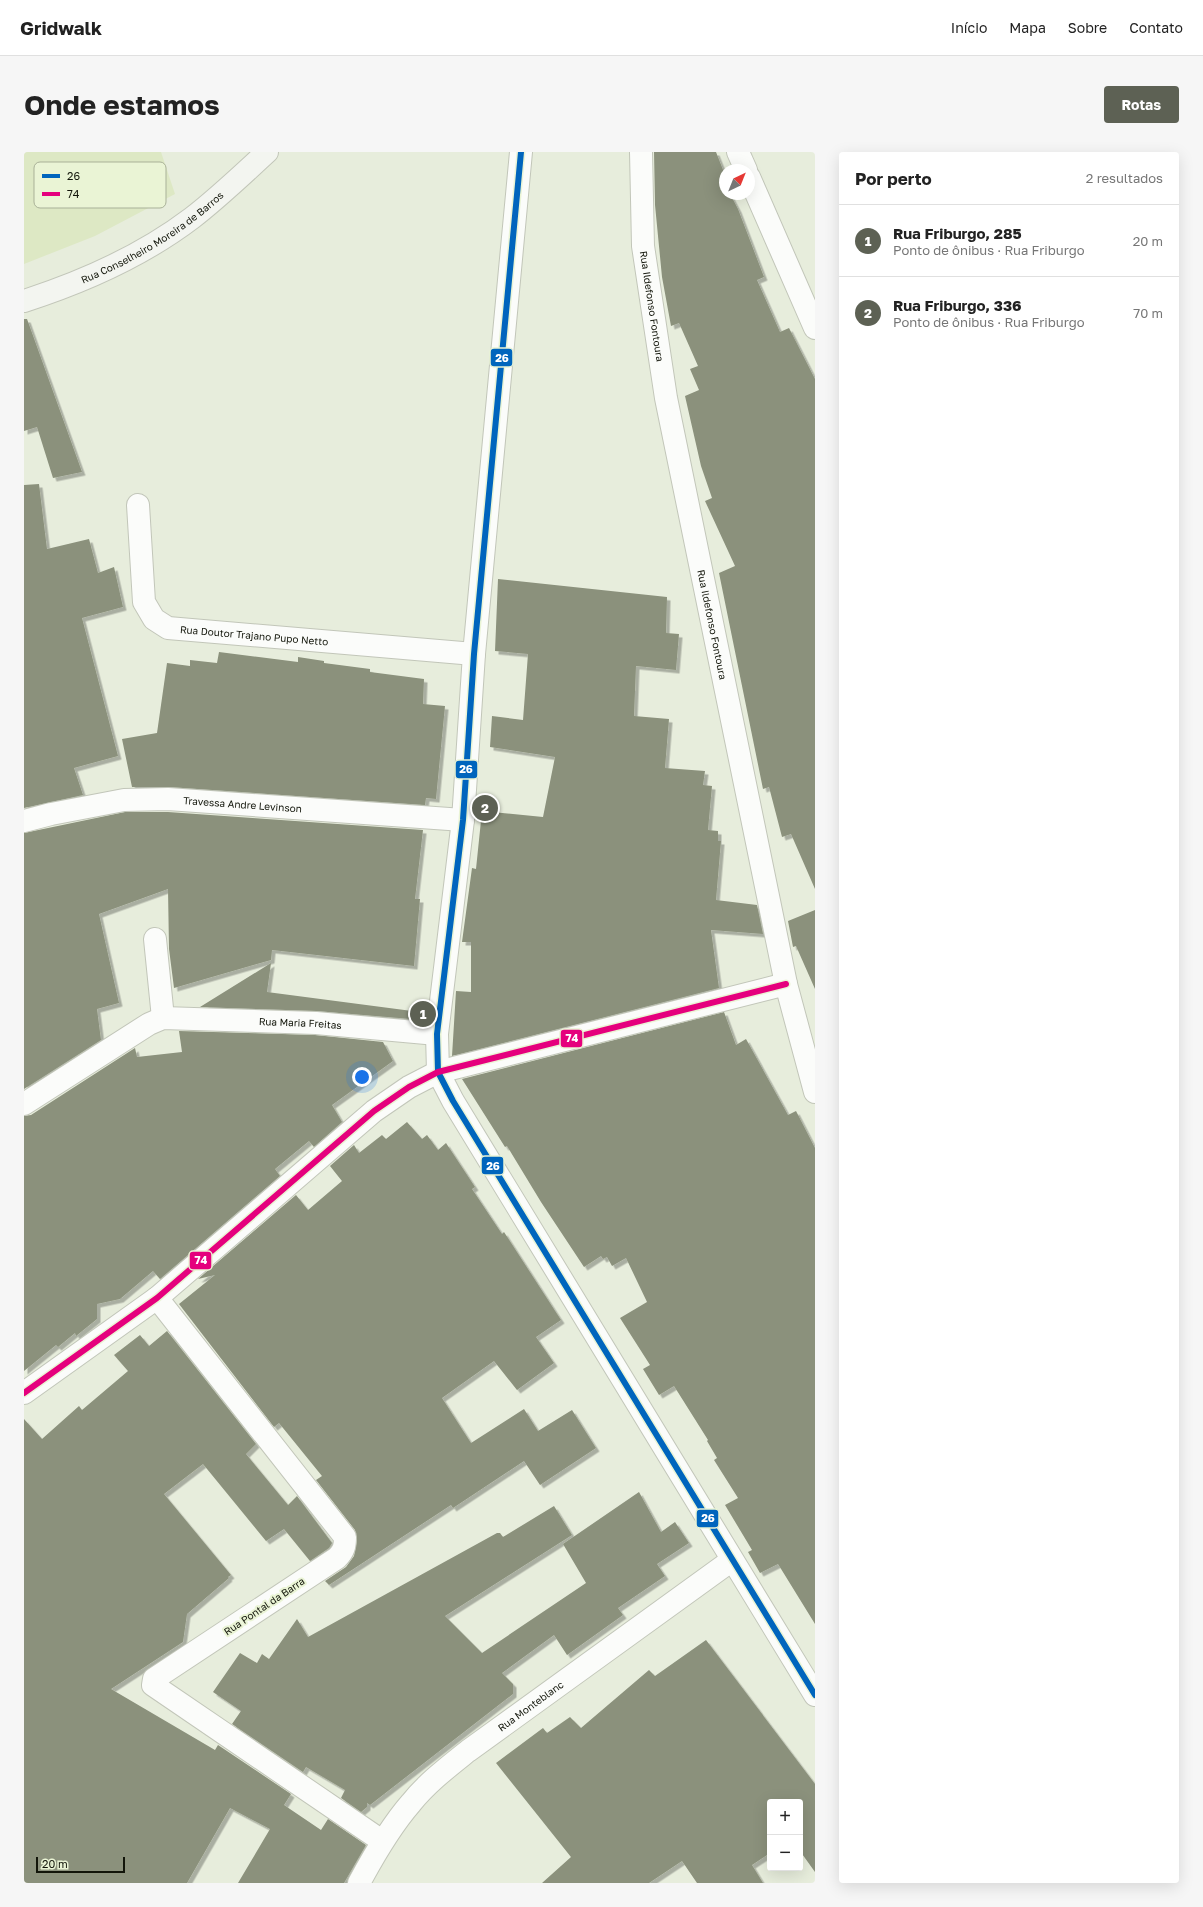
<!DOCTYPE html>
<html lang="pt">
<meta charset="utf-8">
<style>
body{margin:0;font-family:"Golos Text",sans-serif;background:#f6f6f6;color:#222}
.controls{position:absolute;right:12px;bottom:12px;display:grid;overflow:hidden;border-radius:4px;box-shadow:0 4px 16px #0002}
.controls button{width:36px;height:36px;display:grid;place-items:center;padding:0;border:0;border-bottom:1px solid #e0e0e0;background:#fff;color:#222;font:20px sans-serif}
.compass{position:absolute;left:695px;top:12px;width:36px;height:36px;border-radius:50%;background:#fff;box-shadow:0 4px 16px #0002;rotate:43deg}
.scale{position:absolute;left:12px;bottom:10px;width:89px;box-sizing:border-box;padding-left:4px;border:2px solid #12150a;border-top:0;font-size:11px;line-height:14px;white-space:nowrap;color:#12150a;-webkit-text-stroke:3px #eaf4d5;paint-order:stroke}
.you{position:absolute;left:338px;top:925px;width:14px;height:14px;margin:-10px;border:3px solid #fff;border-radius:50%;background:#1a73e8;box-shadow:0 0 0 6px #1a73e833}
.badge{display:grid;place-items:center;width:26px;height:26px;border-radius:50%;background:#5d6154;color:#fff;font-size:13px;font-weight:700}
.pin{position:absolute;translate:-50% -50%;border:2px solid #fff;box-shadow:0 1px 4px #0006}
.list{margin:0;padding:0;list-style:none}
h2{display:flex;justify-content:space-between;align-items:center;height:52px;margin:0;padding:0 16px;font-size:17px}
h2 small{font-size:13px;font-weight:400;color:#767676}
.list li{display:grid;grid-template-columns:26px 1fr auto;gap:12px;align-items:center;box-sizing:border-box;height:72px;padding:0 16px;border-top:1px solid #e0e0e0}
.list b{display:block;font-size:15px;white-space:nowrap}
.list p{margin:0;font-size:13px;white-space:nowrap;color:#767676}
.list em{font-size:13px;font-style:normal;color:#767676}
.map{position:relative;flex:none;width:791px;height:1731px;overflow:hidden;border-radius:4px}
header{display:flex;align-items:center;gap:24px;box-sizing:border-box;height:56px;padding:0 20px;background:#fff;border-bottom:1px solid #e0e0e0}
header strong{font-size:19px}
nav{display:flex;gap:22px;margin-inline-start:auto;font-size:14px}
.intro{display:flex;align-items:center;justify-content:space-between;box-sizing:border-box;height:96px;padding:0 24px}
h1{margin:0;font-size:28px}
.button{padding:10px 18px;border-radius:4px;background:#5d6154;color:#fff;font-size:14px;font-weight:700}
main{display:flex;gap:24px;padding:0 24px}
aside{flex:1;background:#fff;border-radius:4px;box-shadow:0 4px 16px #0002}
.map>svg:first-child{display:block}
</style>
<header>
<strong>Gridwalk</strong>
<nav><a>Início</a><a>Mapa</a><a>Sobre</a><a>Contato</a></nav>
</header>
<div class="intro"><h1>Onde estamos</h1><a class="button">Rotas</a></div>
<main>
<div class="map">
<svg width="791" height="1731" viewBox="0 0 791 1731">
<defs>
<filter id="shadow"><feDropShadow dx="3.5" dy="3.5" stdDeviation="0" flood-color="#0004"/></filter>
</defs>
<rect width="100%" height="100%" fill="#e7eddc"/>
<path fill="#dde8c4" d="M0,0h137l14,42 -80,42 -71,28z"/>
<path fill="#8b917c" filter="url(#shadow)" d="M630,0h62l9,23v19h5l8,15 26,68 -7,3 23,52 9,-4 26,51v510l-24,-55 -9,3 -13,-50 -6,2 -44,-216 16,-7 -30,-65 7,-3 -11,-32 -16,-70 14,-6 -9,-21 8,-3 -19,-43 -8,3 -9,-49 -7,-72z
M0,167h3l55,153 -29,6 -16,-51 -13,4z
M15,332l8,65 42,-10 9,34 16,-6 9,40 -41,11 36,138 -44,12 9,27 -59,13v-323z
M474,427l169,18 -1,36 13,1 -3,36 -40,-4 -2,50 35,3 -4,49 40,3 -2,14 9,1 -4,44 10,1v10h3l-5,59 41,5 6,29 -52,-4 8,58 -267,68 4,-65 15,1v-50h-9l10,-74 4,1 6,-58 61,6 12,-60 -65,-10 2,-31 31,4 5,-66 -33,-3z
M195,500l79,10v-5l26,4v2l46,6v3l54,7 -1,25 22,2 -9,93 -10,-1 -1,7 -256,-18h-37l-10,-48 35,-6 10,-70 23,3v-6l27,3z
M101,660h43l255,18 -8,69h5l-6,67 -142,-16 -1,10 -97,28 -5,-39 -1,-60 -69,25 20,89 -22,6 4,31 -77,49v-256z
M791,758v79l-19,-43 -3,1 -5,-26z
M247,811l-4,29 145,19 -1,8 -95,-8 -116,-4z
M700,860l12,33 10,-6 42,76 8,-4 19,37v476l-37,-60 -18,9 -12,-21 4,-2 -27,-45 13,-7 -24,-38 3,-2 -10,-17 1,-1 -34,-54 -15,9 -16,-26 7,-4 -30,-47 27,-16 -21,-44 -14,8 -5,-9 -4,2 -2,-3 -17,11 -43,-65 -34,-56 -2,1 -43,-68z
M155,879l136,4 68,7 10,19 -61,44 10,17 -28,25 -5,-6 -34,28 5,7 -120,103 -7,-8 -33,28 -23,5v15l-21,17 -1,-3 -17,14 -2,-2 -32,26v-255l7,-1 104,-67 2,9 45,-5z
M383,970l15,17 5,-4 11,15 8,-7 29,44 -3,2 30,45 2,-2 57,88 -25,17 18,26 -37,27 -23,-29 -52,37 29,45 53,-34 14,22 34,-21 24,38 -56,37 -16,-24 -71,47 -2,-3 -122,80 -4,-4 21,-14 8,-11 3,-16 -2,-10 -39,-50 6,-4 -43,-53 -5,4 -95,-123 36,-29 -17,4 98,-84 12,15 34,-29 -12,-15 24,-21 5,8 23,-18 4,4z
M143,1179l89,113 -10,10 42,51 9,-9 35,47 -3,5 -19,13 -26,-32 -18,12 -63,-77 -39,30 67,81 -3,2 1,1 -42,36 -4,28 -72,47 104,61 3,-5 73,49 -7,11 37,25 7,-11 38,26 -22,38h-106l32,-54 -40,-21 -43,75h-163v-464l18,20 37,-33 3,4 46,-39 -14,-16 26,-20 9,11z
M615,1340l22,40 14,-10 14,21 -32,21 8,12 -47,32 5,7 -56,40 -13,-20 -52,38 11,11v10l-143,111 -3,-2v4l-6,5 -20,-14 4,-8 -39,-23 -3,5 -71,-48 9,-13 -28,-19 27,-39 17,10 5,-9 7,5 28,-40 11,18 189,-104h3l3,4 51,-31 18,29 -127,81 37,37 104,-70 -23,-39z
M682,1488l109,144v88l-15,-21v-49h-30v51l-18,12 11,18h-66l-15,-22 -33,22h-107l29,-26 -75,-94 47,-35 4,5 23,-16 11,11 68,-58 6,6z"/>
<g fill="none" stroke-linecap="round" stroke-linejoin="round">
<defs>
<g id="street">
<path d="M497,0l-47,502 -11,166 -26,214 1,38 15,29 362,594"/>
<path id="s1" d="M617,0l2,94 23,152 120,586 29,108"/>
<path d="M714,0l8,18"/>
<path d="M725,25l66,151"/>
<path id="s2" d="M114,353l6,97 10,17 14,9 306,26"/>
<path id="s3" d="M0,669l27,-7 73,-14 44,-1 295,21"/>
<path d="M131,787l8,79"/>
<path id="s4" d="M0,952l125,-80 14,-6 153,5 121,11"/>
<path d="M133,1146l188,239c0,9 -1,14 -8,21l-183,121 -1,6 229,156"/>
<path d="M0,1241l133,-95 217,-187 35,-24 29,-15 348,-88"/>
<path id="s5" d="M335,1731c15,-28 31,-56 52,-80 16,-20 37,-36 57,-52l264,-191"/>
</g>
<g id="secondary">
<path id="s6" d="M0,149c59,-19 118,-45 168,-83 26,-20 51,-44 75,-66"/>
</g>
</defs>
<use href="#street" stroke="#c2c6b9" stroke-width="24"/>
<use href="#secondary" stroke="#c2c6b9" stroke-width="24"/>
<use href="#street" stroke="#fbfcfa" stroke-width="22"/>
<use href="#secondary" stroke="#f3f5f0" stroke-width="22"/>
<defs>
<path id="bus-1" d="M497,0l-47,502 -11,166 -26,214 1,38 15,29 362,594"/>
<path id="bus-2" d="M0,1241l133,-95 217,-187 35,-24 29,-15 348,-88"/>
</defs>
<use href="#bus-1" stroke="#eaf4d5" stroke-width="9"/>
<use href="#bus-2" stroke="#eaf4d5" stroke-width="9"/>
<use href="#bus-1" stroke="#0065bd" stroke-width="6"/>
<use href="#bus-2" stroke="#e5007d" stroke-width="6"/>
</g>
<g text-anchor="middle" stroke-width="4" stroke-linejoin="round" paint-order="stroke">
<g font-size="10" fill="#12150a" stroke="#eaf4d5">
<text dy="4" stroke="none"><textPath href="#s6" startOffset="144">Rua Conselheiro Moreira de Barros</textPath></text>
<text dy="4" stroke="none"><textPath href="#s1" startOffset="155">Rua Ildefonso Fontoura</textPath></text>
<text dy="4" stroke="none"><textPath href="#s1" startOffset="479">Rua Ildefonso Fontoura</textPath></text>
<text dy="4" stroke="none"><textPath href="#s2" startOffset="220">Rua Doutor Trajano Pupo Netto</textPath></text>
<text dy="4" stroke="none"><textPath href="#s3" startOffset="221">Travessa Andre Levinson</textPath></text>
<text dy="4" stroke="none"><textPath href="#s4" startOffset="301">Rua Maria Freitas</textPath></text>
<text transform="translate(240 1454) rotate(-34)" y="4">Rua Pontal da Barra</text>
<text dy="4" stroke="none"><textPath href="#s5" startOffset="250">Rua Monteblanc</textPath></text>
</g>
</g>
<rect x="10" y="10" width="132" height="46" rx="6" fill="#eaf4d5" stroke="#a9b198" stroke-width="1"/>
<rect x="18" y="22" width="18" height="4" fill="#0065bd"/>
<rect x="18" y="40" width="18" height="4" fill="#e5007d"/>
<g font-size="11" fill="#12150a">
<text x="43" y="28">26</text>
<text x="43" y="46">74</text>
</g>
<g stroke="#eaf4d5" stroke-width="1.5">
<rect x="466" y="196" width="23" height="19" rx="4" fill="#0065bd"/>
<rect x="431" y="608" width="23" height="19" rx="4" fill="#0065bd"/>
<rect x="536" y="877" width="23" height="19" rx="4" fill="#e5007d"/>
<rect x="457" y="1004" width="23" height="19" rx="4" fill="#0065bd"/>
<rect x="165" y="1099" width="23" height="19" rx="4" fill="#e5007d"/>
<rect x="672" y="1357" width="23" height="19" rx="4" fill="#0065bd"/>
</g>
<g font-size="11" text-anchor="middle" font-weight="bold" fill="#fff">
<text x="478" y="210">26</text>
<text x="442" y="621">26</text>
<text x="548" y="890">74</text>
<text x="469" y="1018">26</text>
<text x="177" y="1112">74</text>
<text x="684" y="1370">26</text>
</g>
</svg>
<div class="controls">
<button>+</button>
<button>−</button>
</div>
<svg class="compass" viewBox="-18 -18 36 36"><path d="M0-13l5 13h-10z" fill="#e53935"/><path d="M0 13l5-13h-10z" fill="#767676"/></svg>
<div class="scale">20 m</div>
<div class="you"></div>
<div class="pin badge" style="left:399px;top:862px">1</div>
<div class="pin badge" style="left:461px;top:656px">2</div>
</div>
<aside>
<h2>Por perto<small>2 resultados</small></h2>
<ul class="list">
<li><span class="badge">1</span><div><b>Rua Friburgo, 285</b><p>Ponto de ônibus · Rua Friburgo</p></div><em>20 m</em></li>
<li><span class="badge">2</span><div><b>Rua Friburgo, 336</b><p>Ponto de ônibus · Rua Friburgo</p></div><em>70 m</em></li>
</ul>
</aside>
</main>
